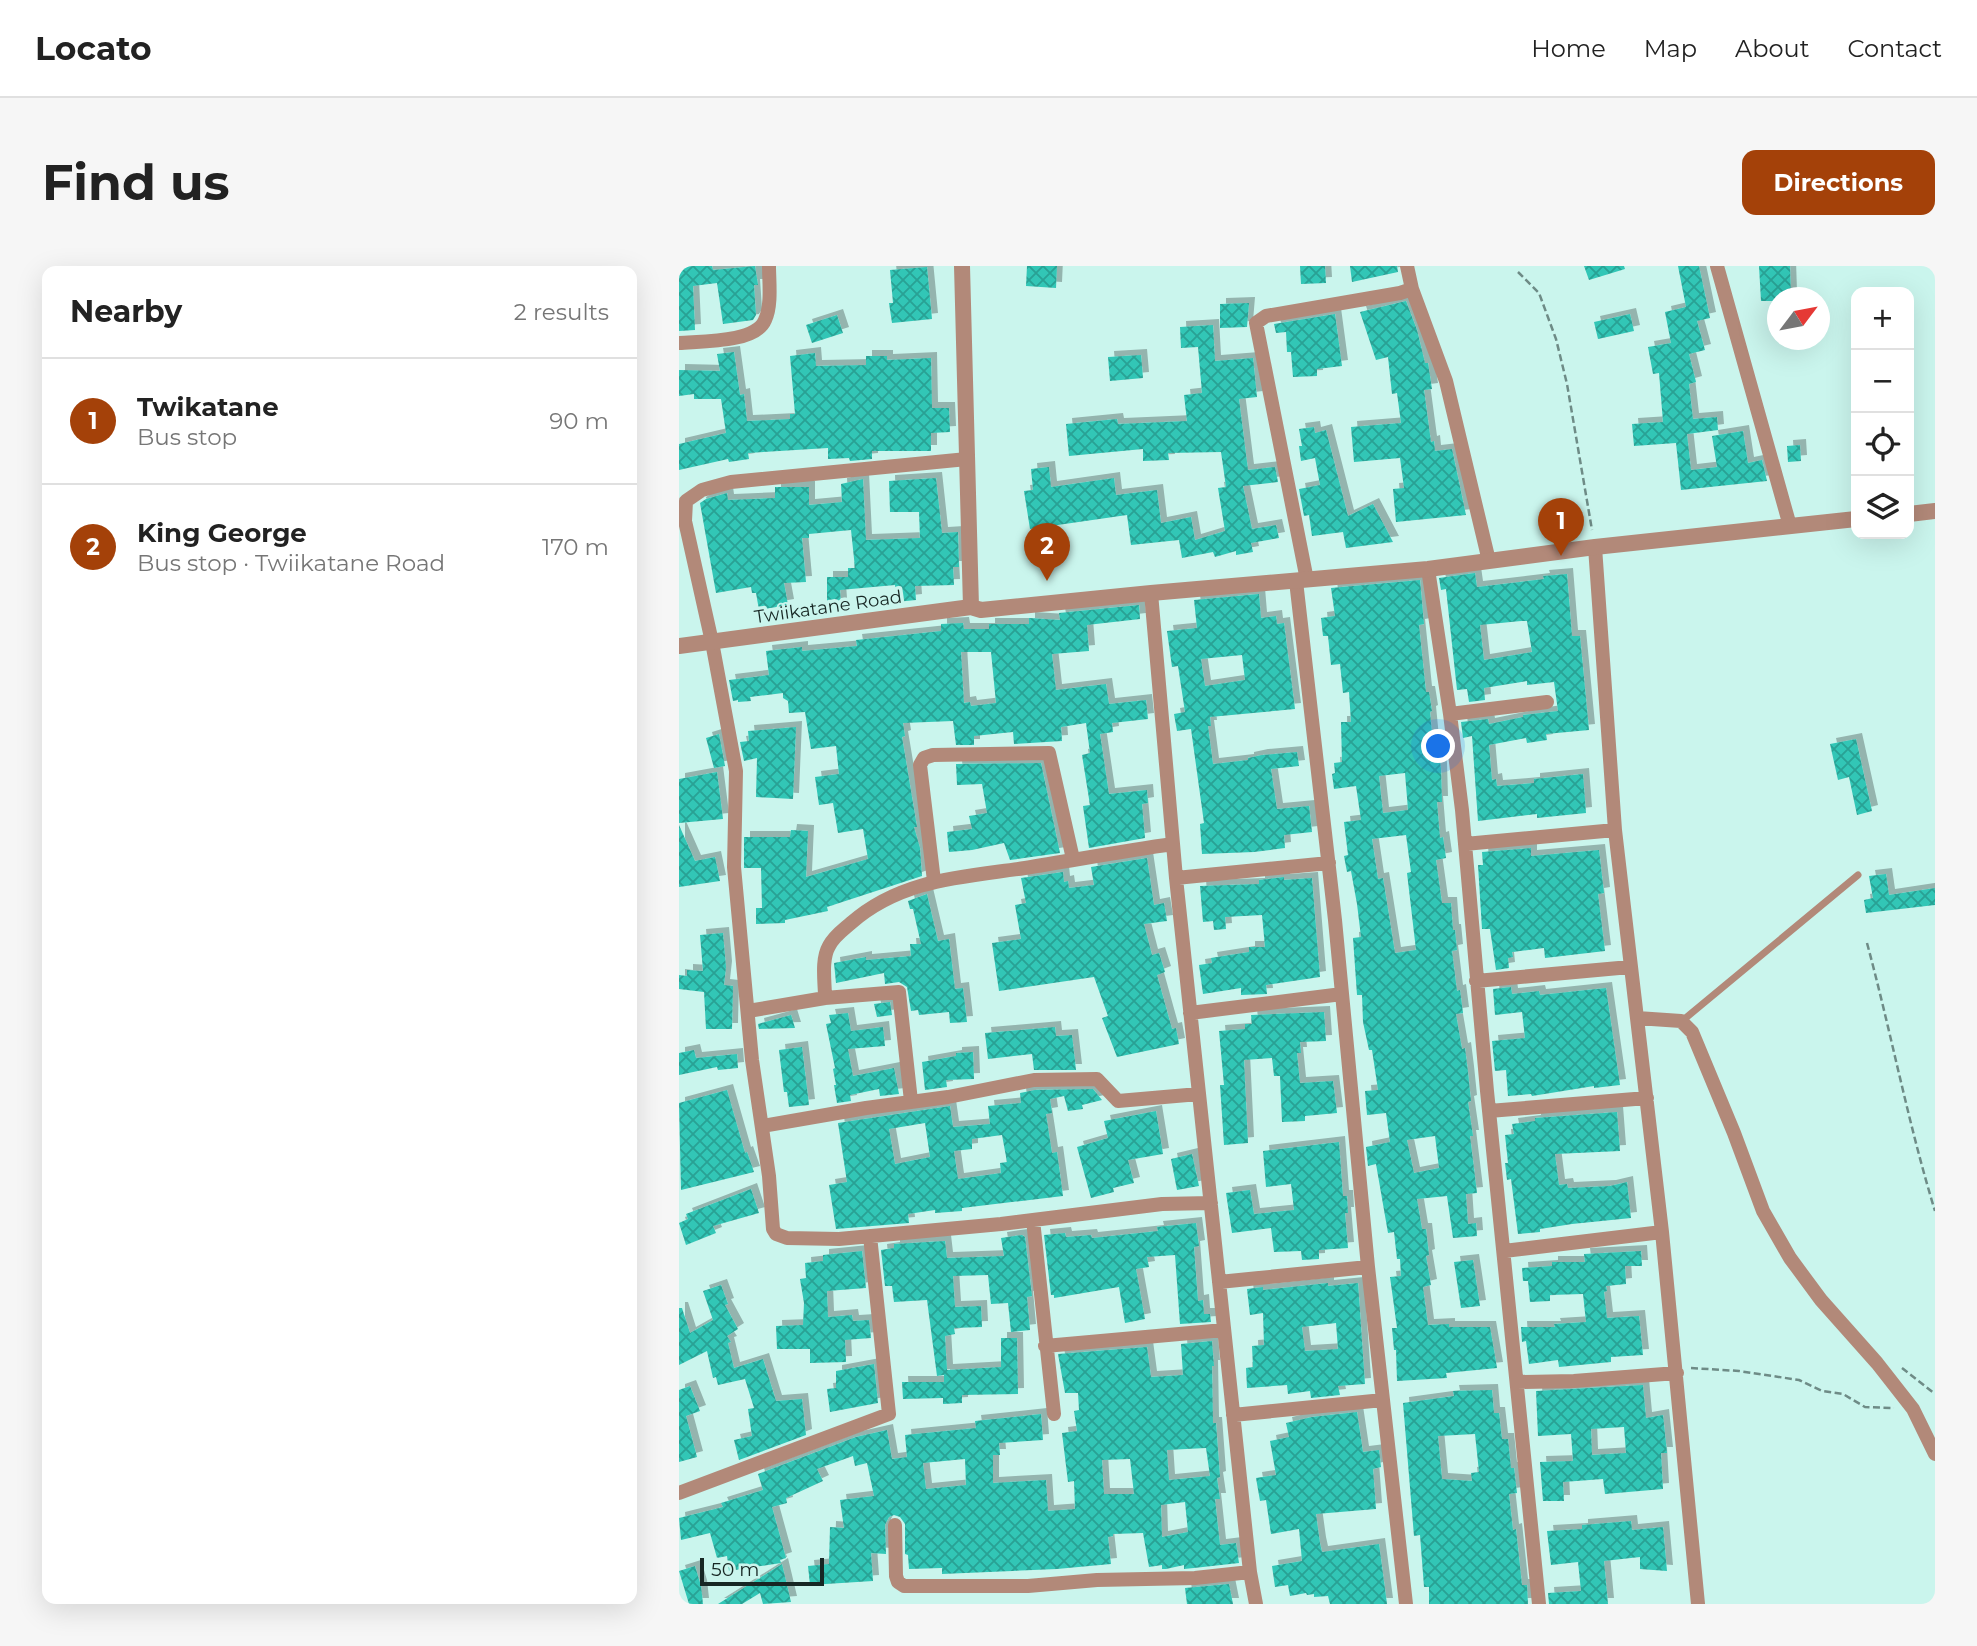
<!DOCTYPE html>
<meta charset="utf-8">
<style>
body{margin:0;font-family:Montserrat,sans-serif;background:#f6f6f6;color:#222}
.controls{position:absolute;right:21px;top:21px;display:grid;overflow:hidden;border-radius:14px;box-shadow:0 7px 28px #0002}
.controls button{width:63px;height:63px;display:grid;place-items:center;padding:0;border:0;border-bottom:2px solid #e0e0e0;background:#fff;color:#222;font:35px sans-serif}
.compass{position:absolute;left:1088px;top:21px;width:63px;height:63px;border-radius:50%;background:#fff;box-shadow:0 7px 28px #0002;rotate:58deg}
.scale{position:absolute;left:21px;bottom:18px;width:124px;box-sizing:border-box;padding-left:7px;border:4px solid #172724;border-top:0;font-size:19px;line-height:24px;white-space:nowrap;color:#172724;-webkit-text-stroke:5px #caf5ed;paint-order:stroke}
.you{position:absolute;left:760px;top:481px;width:24px;height:24px;margin:-18px;border:5px solid #fff;border-radius:50%;background:#1a73e8;box-shadow:0 0 0 10px #1a73e833}
.badge{display:grid;place-items:center;width:46px;height:46px;border-radius:50%;background:#a44109;color:#fff;font-size:23px;font-weight:700}
.pin{position:absolute;translate:-50% -58px;filter:drop-shadow(0 2px 4px #0008)}
.pin::after{content:'';position:absolute;top:37px;width:24px;height:21px;background:inherit;clip-path:polygon(0 0,100% 0,50% 100%)}
.list{margin:0;padding:0;list-style:none}
h2{display:flex;justify-content:space-between;align-items:center;height:91px;margin:0;padding:0 28px;font-size:30px}
h2 small{font-size:23px;font-weight:400;color:#767676}
.list li{display:grid;grid-template-columns:46px 1fr auto;gap:21px;align-items:center;box-sizing:border-box;height:126px;padding:0 28px;border-top:2px solid #e0e0e0}
.list b{display:block;font-size:26px;white-space:nowrap}
.list p{margin:0;font-size:23px;white-space:nowrap;color:#767676}
.list em{font-size:23px;font-style:normal;color:#767676}
.icon{flex:none;width:38px;height:38px;fill:none;stroke:currentColor;stroke-width:2;stroke-linecap:round;stroke-linejoin:round}
.map{position:relative;flex:none;width:1256px;height:1338px;overflow:hidden;border-radius:14px}
header{display:flex;align-items:center;gap:42px;box-sizing:border-box;height:98px;padding:0 35px;background:#fff;border-bottom:2px solid #e0e0e0}
header strong{font-size:33px}
nav{display:flex;gap:38px;margin-inline-start:auto;font-size:24px}
.intro{display:flex;align-items:center;justify-content:space-between;box-sizing:border-box;height:168px;padding:0 42px}
h1{margin:0;font-size:49px}
.button{padding:18px 32px;border-radius:14px;background:#a44109;color:#fff;font-size:24px;font-weight:700}
main{display:flex;gap:42px;padding:0 42px}
aside{flex:1;background:#fff;border-radius:14px;box-shadow:0 7px 28px #0002}
.map>svg:first-child{display:block}
</style>
<header>
<strong>Locato</strong>
<nav><a>Home</a><a>Map</a><a>About</a><a>Contact</a></nav>
</header>
<div class="intro"><h1>Find us</h1><a class="button">Directions</a></div>
<main>
<aside>
<h2>Nearby<small>2 results</small></h2>
<ul class="list">
<li><span class="badge">1</span><div><b>Twikatane</b><p>Bus stop</p></div><em>90 m</em></li>
<li><span class="badge">2</span><div><b>King George</b><p>Bus stop · Twiikatane Road</p></div><em>170 m</em></li>
</ul>
</aside>
<div class="map">
<svg width="1256" height="1338" viewBox="0 0 1256 1338">
<defs>
<pattern id="building-cross-hatch" width="8" height="8" patternUnits="userSpaceOnUse" patternTransform="scale(1.75)"><rect width="8" height="8" fill="#31c6b6"/><path d="M0 0l8 8M0 8l8-8" fill="none" stroke="#29a194"/></pattern>
<filter id="shadow"><feDropShadow dx="6" dy="-6" stdDeviation="0" flood-color="#0004"/></filter>
</defs>
<rect width="100%" height="100%" fill="#caf5ed"/>
<path fill="url(#building-cross-hatch)" fill-rule="evenodd" filter="url(#shadow)" d="M0,0h33l1,4 42,-4 3,19h-4l2,30 -3,5 -30,4 -6,-41 -24,3 2,44 -16,1z
M348,0h30l-1,22 -30,-2z
M621,0h25l1,17 -25,1z
M671,0h47l1,6 -46,10z
M905,0h40l1,3 -36,11z
M999,0h21l11,52 -13,3 8,29 -16,4 7,28 -7,2 4,35 24,-2 1,13 -31,4 4,36 26,-3 -5,-31 31,-5 5,32 14,-3 5,21 -86,9 -5,-47 -42,3 -2,-22 31,-2 -4,-49 -6,1 -5,-27 23,-4 -6,-31 21,-5z
M1080,0h31l1,32h-14v3h-16z
M248,1l5,52 -40,4 -3,-20h4l-3,-33z
M727,35l11,29 8,33h3l4,26 -8,1 7,52 3,-1 1,10 17,-2 14,66 -70,7 -3,-33 11,-1 -4,-30 -46,4 -3,-35 50,-4 -4,-30 -5,1 -4,-37 -12,3 -16,-48z
M570,37l-2,24 -27,1v-24z
M656,48l7,52 -25,3v7l-24,1 -2,-25h-4l-1,-20 -10,1 -2,-9z
M951,48l4,17 -36,8 -4,-17z
M158,49l6,18 -31,10 -6,-18z
M534,59l2,36 38,-3 4,39 -18,2 9,71 27,-3 3,15 -35,4 9,43 24,-4 3,13 -28,5 2,9 -17,3v-4l-21,6 -2,-5 -31,6 -3,-18 -48,5 -4,-30 -97,14 -6,-38 9,-1 -2,-21 18,-2 2,20 63,-9 2,17 41,-5 4,33 30,-6 4,23 30,-9 -7,-43 8,-1 -5,-35 -53,1 1,7 -26,1v-12l-74,7 -3,-32 51,-5 1,5 69,-3 -3,-26 18,-2 -4,-46 -17,1 -1,-21z
M55,86l6,43 4,-1 3,27 43,-2v-5h5l-5,-58 25,-3 1,13 50,-1v-9h21v4l44,-2 1,50h17l1,24 -19,1v18h-59v8l-22,2 -1,-3 -21,1v-11l-80,5 1,6 -20,3 -1,-3 -49,11v-26l47,-11 -5,-34h-27v-5l-15,2v-26l41,1 -3,-17z
M462,89l2,23 -33,3 -2,-24z
M635,161l1,6 11,-3 22,86 25,-12 20,38 -47,6 -3,-16 -31,4 -3,-21 -5,1 -5,-27 21,-4 -5,-27 -14,3 -2,-15h3l-3,-17z
M1121,179l1,16 -13,1 -1,-16z
M257,212l6,55 16,-1 1,35h-6l1,18 -39,1 1,14 -20,2 -1,-17 -55,5 1,14h-14v-27h21v-9h7l-4,-38 -42,4v4h-7l4,44 -22,1 4,22 -29,5 -3,-17h-4l-1,-6 -35,6 -16,-90 6,-4 21,-6 1,7 47,-2v-11h34v18l33,-3 -1,-18 22,-5 3,61 54,-2 -1,-26h-29l-1,-31z
M796,307l2,14 67,-8 -1,-3 24,-2 5,62h8l9,94 -43,4 1,6 -20,3 -1,-5 -37,7 3,35 4,-1 1,7 37,-3v-4l49,-5 3,39 -49,5v-4l-59,7 -6,-85 -9,2 -2,-16 27,-3 1,5 34,-7v-2l35,-4 -4,-29 -27,3v-4l-43,7 1,12 -16,2 -2,-13 -10,1 -11,-101 -5,1 -2,-12zM842,355h6l5,31 -48,8 -4,-35z
M741,314l4,44 -5,1 7,67h3l3,19 -2,1 3,31h5l3,26 1,33h-5l3,36 3,-1 3,21 -10,2 6,43h9l2,27h2l2,20 -5,1 5,40 3,-1 3,23 -7,1 6,35 3,-1 3,24 3,29 -3,1 5,34h-3l7,57 -11,1 2,30 8,-1 1,13 -24,2 -6,-42 -30,3 5,30h4l3,26 -3,1 5,29 -8,2 5,38 21,-1v3h41l7,41 -51,5 1,5 -50,3 -1,-31h-2l-2,-22h5l-7,-51 11,-1 -1,-17h-3l-3,-27 -6,1 -12,-69 -8,2 -2,-19 24,-5 -4,-29 -19,2 -2,-24 13,-1 -6,-40h-3l-6,-28 -1,-27h-5l-4,-57 8,-1 -4,-33 -6,-33 -4,1 -3,-16 4,-1 -4,-33 17,-2 -5,-34 -22,3 -2,-15 3,-1 -1,-10 8,-1 -1,-40h10l-2,-30 -6,1 -3,-29 -9,1 -3,-29h-5l-2,-18 14,-2 -4,-28zM726,507l3,37 -25,3 -4,-37zM727,569l5,37 -4,1 9,77 -21,3 -12,-75 -5,1 -6,-40zM756,870l4,32 -25,5 -7,-33z
M580,328l2,24 15,-2 1,8 7,-1 11,86 -85,8 1,9h-3l5,38 35,-4v-2l14,-3 35,-3 2,14 -28,3 6,40 32,-3 3,26 -28,3 1,13 -31,4 -52,2 -2,-30 4,-1 -13,-94 -14,2 -3,-17 11,-2 -7,-46 -6,1 -5,-36 30,-3 -3,-28zM563,389l3,25 -40,6 -4,-27z
M460,339l1,14 -53,6 2,26 -37,3 4,36 50,-6 3,20 37,-4 2,19 -36,4 1,9 -13,2 9,60 38,-4 1,13 -6,1 3,34 -56,10 -6,-42 7,-1 -8,-50 8,-2 -4,-30 -25,4 1,14 -48,3 -1,-12 -39,4v9h-18l-3,-24 -50,2 2,13 -3,1 15,90h-3l6,21 2,28 -95,31 1,4 -43,9v3l-29,1v-16h6l-1,-40h-17v-31h46l1,-7 17,1 -2,46 62,-18 -5,-30 -25,4 -5,-30 -14,2 -4,-28 24,-3 -3,-28 -25,3 -6,-37 -16,1 -1,-12 -5,-3v-5l-33,4 1,4 -13,1v-2l-5,1 -4,-21 40,-5 -3,-24 36,-4v4l55,-5 -1,-6 85,-9v-7l22,-1 1,6h25v-5h40v-6l31,2 -1,-7zM282,386h30l5,51 -25,3 -1,-4 -6,1z
M117,461l-3,72 -37,-2 1,-39 -13,3 -4,-19 9,-1 -1,-10z
M40,468l6,32 -11,2 -8,-30z
M1177,473l16,72 -15,4 -8,-38 -11,3 -8,-36z
M362,497l19,90 -50,7 -6,-17 -32,7 -23,2 -2,-20 25,-3 -3,-13 18,-3 -5,-29 -25,1 -1,-21z
M38,506l6,47 -44,4v-44z
M0,559l16,36 20,-4 5,24 -41,6z
M852,582v8l68,-6 5,43 -6,1 7,57 -60,7 -1,-10 -32,4 1,5 -5,1 1,10 -13,2 -6,-41h-8l-4,-64h5l-1,-13z
M468,592l7,47 10,-2 3,18 -23,3 8,31 7,-2 6,19 -8,3 15,54 4,-1 3,16 -62,13 -15,-39 6,-2 -14,-39 -95,14 -7,-48 29,-4 -6,-34 11,-2 -5,-25 42,-6 1,10 4,-1 1,7 25,-3 -3,-18z
M1207,608l3,21 46,-7v17l-69,8 -2,-13 9,-2 -4,-22z
M605,611v3l28,-2 8,99 -54,8 1,9 -26,1v-7l-38,6 -4,-29 13,-2 -1,-5 38,-6v-5h16l-3,-32 -37,2 1,12 -12,1 -1,-9 -10,1 -3,-36 59,-2v-4z
M248,628l11,47 11,-2 6,50 8,-1 4,34 -17,1 -1,-11 -30,3 -1,-5 -7,1 -4,-24 -8,-5 -14,2 -1,-11 -48,10 -2,-20 32,-6v3l45,-4 -1,-12h11l-8,-35h-3l-2,-8z
M44,667l3,34 -2,18 9,1 -1,43h-26l-2,-37 -25,-3v-14l8,1v-6l16,1 -3,-36z
M832,721l1,7 27,-3 1,4 66,-7 14,97 -26,3v-2l-62,10 -1,-2 -23,2 -2,-26 -11,1 -3,-30 33,-3 -3,-26 -27,3 -2,-26z
M211,736l2,13 -15,2 -3,-13z
M645,746l2,29 -26,1 1,11h-4l3,30 33,-2 4,32 -32,3v5l-23,1 -2,-46h-6l-2,-18 -28,2 4,83 -24,2 -4,-60h4l-5,-54 26,-2v-5h7l-1,-9z
M169,747l3,18 32,-4 2,19 -37,3 5,27 41,-8 5,26 -19,2 -1,-7 -29,6 1,6 -14,2 -3,-18h2l-3,-16 2,-1 -9,-44 5,-1 -2,-8z
M112,749l4,13 -36,1 -1,-5z
M376,761l1,9 16,-1 4,35h-42l-2,-16 -44,5 -3,-26z
M123,781l7,58 -20,2 -2,-15h-3l-5,-42z
M15,784l2,8 41,-4 1,14 -20,2 -1,-3 -38,8v-22z
M294,786l1,27 -28,1 1,7 -22,3 -3,-28 34,-6v-3z
M414,823l9,11 -20,5 1,4 -15,2 -4,-15 -14,3 2,14 -6,1 6,39 5,-1 6,44 -101,12v3l-27,2v-3l-27,4 1,9 -73,6 -7,-44 18,-3 -9,-59 112,-17 3,21 37,-3 -2,-18 33,-3 -1,-10 15,-3zM246,857l5,34 -35,7 -6,-35zM323,869l5,27 -7,1 1,10 -43,6 -4,-28 18,-2v-10z
M48,824l18,63 2,-1 7,20 -73,18 -2,-87z
M477,845l7,43 -35,6 6,23 -21,5 1,4 -23,6 -14,-51 31,-9 -4,-17z
M938,846l3,39 -65,3 4,31 8,-1 1,4 42,-2 17,-4 4,36 -59,6 -32,5v3l-22,2 -7,-55 -4,1 -2,-17h3l-3,-28 9,-1 -2,-10 23,-3v-3z
M660,876l4,54h4l1,17h-3l3,35 -29,2v9l-17,1 -1,-9 -27,1 -3,-24 -39,5 -6,-40 24,-3 4,24 40,-4 -3,-26 -25,3 -3,-36z
M513,888l7,32 -22,4 -6,-31z
M72,923l8,24 -46,13 3,7 -30,12 -7,-22 9,-4 -2,-5z
M517,957l3,23 -5,1 4,54 5,-1 1,14h6l1,8 -31,2 -5,-69 -28,2 2,10 -13,2 9,50 -20,4 -6,-36 -65,11v-3h-3l-7,-60 21,-2 1,4 25,-2 1,3 66,-7 -1,-4z
M343,969l3,2 7,59 -5,1 3,33 -19,2 -3,-29 -17,1 -3,-29 -35,1 2,31 26,-1 1,21 -28,1 1,6 -10,2 2,34 54,-3v-29h16l1,56 -56,1v8l-19,1v-6l-40,1 -1,-17h42v-7l-7,1 -10,-76 -33,2 -2,-16h-7l-4,-36 13,-2v-4l51,-3 2,17 57,-2 -3,-18z
M183,985l4,37 -39,3 1,26 24,-2 1,6 16,-1 2,18 -26,2 1,22 -36,1v-14h-33l-1,-23 27,-1 1,-22 -4,-24 6,-1 -1,-15 18,-2v-6z
M962,985l1,15h-17l1,18 -20,2 1,5 -3,1 3,26 32,-2 4,39 -32,2v5l-52,5 -1,-7 -29,4 -3,-23 -4,1 -1,-15h34l-1,-3 32,-2 -3,-28 -33,1v6l-20,1 -2,-21h-5l-1,-13 30,-2v-4h33l-1,-8z
M794,994l7,46 -19,2 -7,-46z
M649,1017v3l30,-3 7,101 -27,2 2,9 -29,3 -1,-7 -22,3 -1,-9 -40,3 -1,-20 7,-1 -1,-21 12,-1 -1,-32 -13,2 -3,-26 16,-2v3zM657,1057l2,26 -33,2 -3,-24z
M42,1019l7,19 -3,1 13,24 -11,7 4,6 -3,1 6,25 29,-9 13,42 26,-2 4,36 -67,25 -5,-20 18,-4 -4,-27 6,-1 -9,-29 -27,6 -2,-8 -3,1 -6,-27 -28,14v-57h3l8,25 23,-13 -10,-29z
M533,1075l2,25h-2l1,57h3l4,54 -3,1 3,21h-5l5,46 16,-2 3,20 -45,5 -10,1v-4l-18,4h-4v-4l-13,2 -6,-34 -30,1v2l-5,1 3,27 -54,5 -115,5v-6l-33,1 -1,-14 -3,-1v-30l-5,-7 -6,-2 -5,2 -4,8 1,29 -15,-1 2,28 -63,4 -2,-19 21,-2 1,-37 14,1 -4,-28 34,-4 -7,-33 -12,3 -2,-10 -36,13 6,12 -37,17 1,5 -15,4 14,51 -6,2 1,3 -52,8 -2,-15 -10,2 -7,-25 -29,7 -2,-22 44,-11 -2,-4 42,-13 -5,-16 98,-37 31,-7 5,29 15,-2 -2,-22 71,-7 -1,-7 66,-7 2,26 -44,3 1,12h-7v28l53,-3 2,31 27,-2 -1,-28 -6,1 -6,-49 15,-2 -3,-20 5,-1 -1,-17h-13l-7,-39 89,-7 4,30 32,-2 -2,-31zM527,1182l4,28 -41,4 -2,-30zM286,1193l1,26 -40,4 -3,-26zM451,1193l4,35h-30l-2,-34zM506,1236l3,30 -26,5 -1,-32z
M195,1098l4,39 -48,9 -3,-23 9,-1v-17z
M964,1119l3,33 17,-3 4,38h-6l2,36 -58,5 -2,-15 -40,3 1,19h-21l-3,-39 33,-1 -2,-27 -33,2 -2,-45zM945,1161l2,26 -34,2 -1,-26z
M11,1120l10,25 -14,5 11,41 -18,5v-72z
M813,1124l2,23h5l3,26h6l3,29h3l3,25 -8,1 4,36 3,-1 6,56h5l1,19h-99v-17h-5l-4,-52 -6,1 -11,-133 51,-7 -1,-5zM796,1168l4,38 -8,1 1,8 -30,-2 -4,-43z
M678,1146l6,40 16,-2 2,17 -8,2 3,40 -60,5 4,29 2,9 57,-8 8,60h-57l-2,-8 -14,1v-3l-7,1 -1,-2 -16,3 -2,-11 -13,2 -3,-21 30,-5 -3,-32 -28,5 -5,-34 -6,1 -4,-23 20,-3 -6,-34 19,-4 -3,-14 26,-6z
M952,1255l1,9 31,-3 4,44 -27,-2v-12l-36,4 4,43h-59l-1,-11 33,-2 -3,-29 -27,3 -4,-34 35,-2v-4z
M103,1298l9,38 -28,2 -3,-11 -18,11h-24z
M16,1300l6,20 2,18h-14l-10,-33z
M550,1318l4,20h-46l-2,-16z"/>
<g fill="none" stroke-linecap="round" stroke-linejoin="round">
<path stroke="#6e8b86" stroke-width="2.5" stroke-dasharray="7 3.5" stroke-linecap="butt" d="M839,6l21,21 17,46 11,45 25,146
M1188,677c24,89 41,180 68,268
M1012,1102l48,3 60,9 23,11 21,3 22,13 29,1
M1223,1102l33,26"/>
<path stroke="#b28979" stroke-width="7" d="M1003,755l176,-146"/>
<path stroke="#b28979" stroke-width="14" d="M728,0l5,23
M1038,0l73,260
M0,77c21,-2 77,0 86,-23 7,-14 4,-39 4,-54
M288,193l-236,23 -29,8 -16,11 -1,20 27,121 24,129 -2,96 18,193 17,116 4,53 3,5 11,4 52,1 162,-15 161,-20 49,-1
M916,281l20,283 47,402 36,372
M749,303l22,145 12,96 25,281 52,513
M628,314l-51,-257 10,-7 134,-23 12,-4 34,92 43,180
M617,315l39,339 33,347 38,337
M472,327l25,285 74,694 6,32
M771,448l97,-12
M786,578l150,-14
M497,612l153,-15
M255,615l-14,-116 4,-7 9,-3 116,-2 24,106
M797,715l154,-14
M146,732c0,-16 -4,-38 4,-52 5,-10 14,-16 22,-23 50,-44 112,-46 174,-55 50,-8 98,-17 148,-24
M69,745l77,-13 74,-6 12,109
M511,747l152,-19
M958,752l44,3 11,11 42,101 29,78 27,47 31,42 56,63 36,46 22,45
M810,845l158,-13
M83,860l104,-18 82,-11 86,-17 63,-1 21,22 81,-7
M354,954l21,194
M825,985l158,-19
M540,1016l149,-15
M366,1080l179,-16
M839,1116l56,-1 103,-8
M554,1149l150,-15
M0,1227l210,-79 -19,-178
M216,1259l1,51 2,6 6,4h124l69,-6 98,-2 55,-6"/>
<path stroke="#b28979" stroke-width="16" d="M283,0l9,341
M1230,248l26,-3
M0,380l292,-39 10,3 170,-17 277,-24 167,-22 261,-28"/>
</g>
<g text-anchor="middle" stroke-width="7" stroke-linejoin="round" paint-order="stroke">
<g font-size="18" fill="#172724" stroke="#caf5ed">
<text transform="translate(149 341) rotate(-8)" y="6">Twiikatane Road</text>
</g>
</g>
</svg>
<div class="controls">
<button>+</button>
<button>−</button>
<button><svg class="icon" aria-label="locate" viewBox="0 0 24 24"><circle cx="12" cy="12" r="6"/><path d="M12 2v4M12 18v4M2 12h4M18 12h4"/></svg></button>
<button><svg class="icon" aria-label="layers" viewBox="0 0 24 24"><path d="M12 4l9 5-9 5-9-5zM3 14l9 5 9-5"/></svg></button>
</div>
<svg class="compass" viewBox="-18 -18 36 36"><path d="M0-13l5 13h-10z" fill="#e53935"/><path d="M0 13l5-13h-10z" fill="#767676"/></svg>
<div class="scale">50 m</div>
<div class="you"></div>
<div class="pin badge" style="left:882px;top:290px">1</div>
<div class="pin badge" style="left:368px;top:315px">2</div>
</div>
</main>
